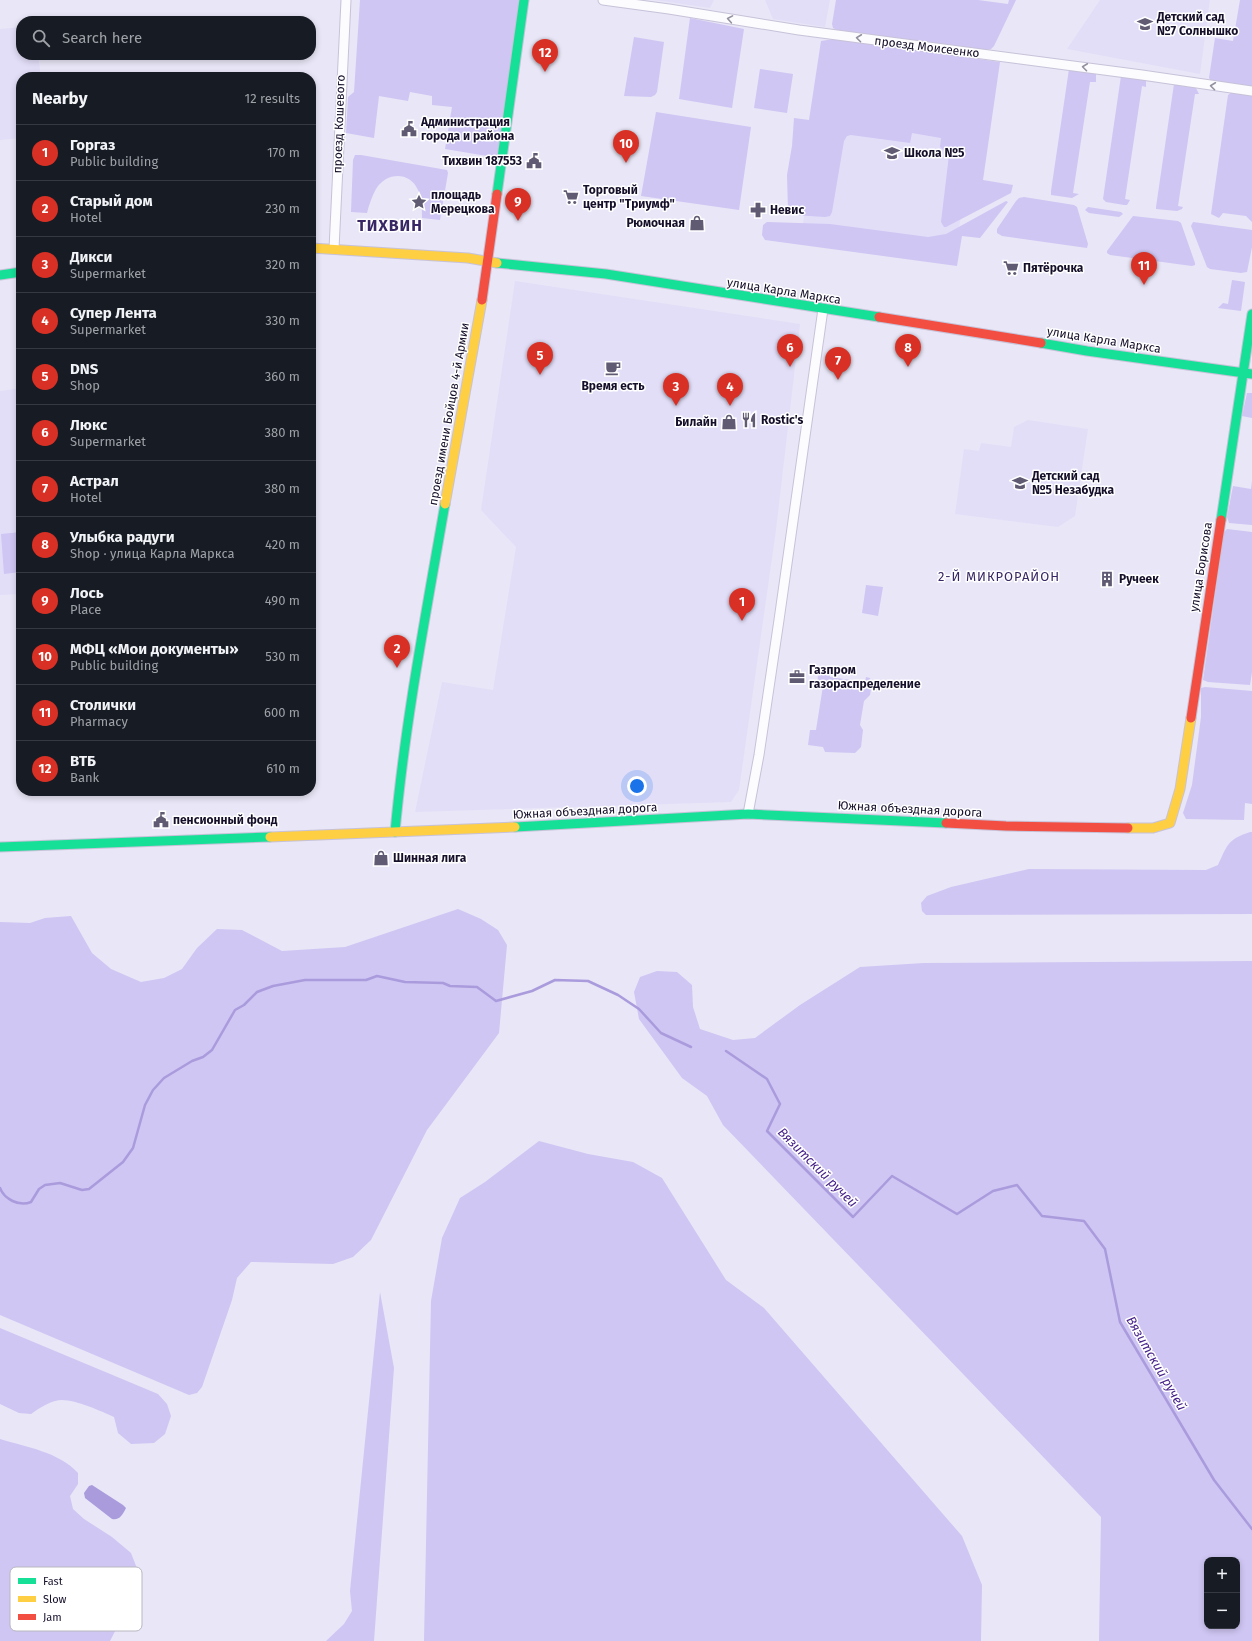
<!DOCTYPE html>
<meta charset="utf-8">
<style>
body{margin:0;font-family:"Fira Sans",sans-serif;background:#20242c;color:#f1f3f6}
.controls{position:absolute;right:12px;bottom:12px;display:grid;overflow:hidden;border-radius:8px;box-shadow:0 2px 6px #0003}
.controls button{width:36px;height:36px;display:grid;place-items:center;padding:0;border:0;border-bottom:1px solid #363941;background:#171b24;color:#f1f3f6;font:20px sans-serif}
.you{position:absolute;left:637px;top:786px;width:14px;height:14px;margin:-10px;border:3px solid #fff;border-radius:50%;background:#1a73e8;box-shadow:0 0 0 6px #1a73e833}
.badge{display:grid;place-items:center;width:26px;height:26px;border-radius:50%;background:#d93025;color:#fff;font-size:13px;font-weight:700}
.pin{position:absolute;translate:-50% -33px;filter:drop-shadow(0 1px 2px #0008)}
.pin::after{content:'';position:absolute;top:21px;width:14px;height:12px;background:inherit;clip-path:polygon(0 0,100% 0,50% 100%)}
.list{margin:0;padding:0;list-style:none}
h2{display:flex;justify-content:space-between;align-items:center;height:52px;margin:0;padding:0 16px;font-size:17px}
h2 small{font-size:13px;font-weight:400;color:#9ea1a6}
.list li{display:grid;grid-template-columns:26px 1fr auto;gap:12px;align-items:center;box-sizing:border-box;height:56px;padding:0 16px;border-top:1px solid #363941}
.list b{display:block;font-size:15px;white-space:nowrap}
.list p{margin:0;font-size:13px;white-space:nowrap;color:#9ea1a6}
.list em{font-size:13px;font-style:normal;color:#9ea1a6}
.icon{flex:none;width:22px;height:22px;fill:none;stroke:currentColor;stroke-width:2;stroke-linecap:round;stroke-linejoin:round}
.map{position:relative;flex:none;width:1252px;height:1641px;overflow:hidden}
.search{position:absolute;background:#171b24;box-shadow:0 2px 6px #0003;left:16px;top:16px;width:300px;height:44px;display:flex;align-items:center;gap:10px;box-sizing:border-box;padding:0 14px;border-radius:16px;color:#9ea1a6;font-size:15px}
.panel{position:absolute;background:#171b24;box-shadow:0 2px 6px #0003;left:16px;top:72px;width:300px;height:724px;border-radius:16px}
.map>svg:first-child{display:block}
</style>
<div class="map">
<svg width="1252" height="1641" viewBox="0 0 1252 1641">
<rect width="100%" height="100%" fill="#e9e6f7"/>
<path fill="#e2def8" d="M655,0h59l-4,8z
M765,0h65l-5,27 -52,-8z
M1100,0h110l-10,74 -133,-25z
M21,27v28h17l3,22h-20v61l-21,2v-111z
M834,46l148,21 -28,197 -154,-24z
M515,281l285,43 -24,206 -37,260 -8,12 -316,10 27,-130 51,8 23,-143 -35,-37z
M21,388v206l-21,1v-204z
M1028,420l60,9 -13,87 -17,11 -103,-13 9,-65 15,2 2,-8 30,4 3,-20z"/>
<path fill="#cfc6f3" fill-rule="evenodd" d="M360,0h159l-20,158 -54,-9 7,-42 -20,-2v-9l-22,-4 -2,9 -29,-5 -5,42 -28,-5 2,-36 6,-5z
M836,0h142l30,4 1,-4h7l-22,46 -3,3 -4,1 -150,-20 -4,-2 -1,-4z
M1240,0h12v88l-41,-7 -2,-3 6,-40 18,3z
M690,18l54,11 -12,79 -53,-9z
M634,37l30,5 -7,50 -2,3 -4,2 -27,-1z
M834,39l166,23 -17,118 30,5 -2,8 -65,34h-2l-3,-5 8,-67 -9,-8 1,-9 -29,-5 -2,10 -59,-8 -4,1 -3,5 -12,71 -2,4 -5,1 -31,-2 -4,-1 -2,-4 -1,-35 5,-29 2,-28 15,2 12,-79z
M760,69l33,5 -6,39 -33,-5z
M1069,69l24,3 3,2v8h-6l-17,111 6,1 -7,4 -21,-3v-4z
M1121,76l23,4 2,1v6l-4,-1 -17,113 5,1 -3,5h-3l-18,-3 -3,-3z
M1174,84l22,4 3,6h-4l-17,112 5,1 -1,2 -5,2 -21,-2v-2z
M1232,92l20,3v127l-6,-6 -23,-3 -4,5 -8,-4 17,-119z
M656,112l95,15 -12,83 -98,-14z
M355,155h6l86,15 1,3 -8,47 -18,-2c0,-9 0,-19 -4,-28 -8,-19 -32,-18 -42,-1 -4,7 -7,16 -9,24l-16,-1 2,-52z
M1024,197l50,8 3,2 11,37 -1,4 -85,-12 -5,-3v-4l19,-28 3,-3z
M1006,201l2,1 -28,36 -18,-2 -5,30 -192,-26 -3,-5 1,-10 4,-3 63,2 98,13 18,-3z
M1088,207l33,5 2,2 -4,3 -30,-4 -4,-3z
M1133,216l45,5 3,2 14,40v2l-3,1 -82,-11 -3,-2v-2z
M1193,222l59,8v17l-5,25 -6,1 -31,-4 -3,-2 -16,-41z
M1232,280l13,2 -4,29 -23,-3 5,-5 5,1z
M1247,393h5v25l-10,-2z
M1252,481v44l-23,-2 -2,-6 6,-31 18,3z
M1227,529l25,3v140l-2,13 -42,-3 -5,-2 21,-148z
M21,532v40l-17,2 -3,-40z
M866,585l17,2 -5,29 -16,-3z
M822,672h8v5l35,5 1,-5 4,1 2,6 -2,11 -6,6 -4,24 3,5 -2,17 -6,6 -30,-1 -2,-5 -15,-2 2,-15h6l7,-44 -6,-1 1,-9z
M1205,687l47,4v113l-7,-1 -1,17 -58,-1 -3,-6 9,-28 9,-68v-29z
M1250,832h2v82l-326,1 -4,-4 -1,-8 6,-7 24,-9 78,-18 177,1 12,-5c10,-21 9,-25 32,-33z
M458,909l23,10 17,11 9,15 -8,88 -72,97 -56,110 -18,17 -20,7 -82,-2 -14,16 -5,22 -30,87 -5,6 -8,2 -189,-80v-393l30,1 15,-5 26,-2 21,37 19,16 30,13 23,-4 18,-9 15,-21 20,-19 25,1 40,21 63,-4z
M1252,961v680h-153l2,-124 -378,-392 -16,-29 -25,-18 -43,-59 -5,-27 6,-15 17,-6 20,1 15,13 1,22 7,22 33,11 22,-2 45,-33 60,-38 64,-4zM1207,1560h30v66h-30z
M539,1141l49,13 45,8 29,16 64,102 38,28 198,228 20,49 -1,56h-557l7,-340 11,-63 18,-40 25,-16z
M380,1292l14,76 -20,273h-48l18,-17 8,-13 -2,-20z
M0,1328l158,66 9,10 4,12 -6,18 -11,9 -23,1 -13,-11 -4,-16c-13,-6 -38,-17 -52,-17 -10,0 -23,8 -31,14l-12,-1 -19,-9z
M0,1439c26,8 59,13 78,34v11l-8,12 3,13 11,10 28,18 19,16 7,18 -9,33 -19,37h-110z"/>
<path fill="#aa9bdd" d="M92,1485l31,20 3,3c-3,6 -7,13 -14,11l-27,-21 -1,-5 5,-7z"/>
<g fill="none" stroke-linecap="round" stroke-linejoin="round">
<path stroke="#aa9bdd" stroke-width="2.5" d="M726,1051l41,28 13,25 -13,27 86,86 39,-41 65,38 36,-23 24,-6 25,31 42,5 21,28 15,73 94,158 38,49
M0,1188c4,11 19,19 31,14l8,-13 6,-4 15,-2 22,7 7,-1 34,-27 10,-14 12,-43 8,-15 11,-12 28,-17 11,-4 9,-7 23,-40 9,-5 13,-13 16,-6 32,-6h61l11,-4 28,6 38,1 7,3 27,1 19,14 36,-10 23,-11 33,1 30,14 21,14 22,24 30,14"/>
<defs>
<path id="street" d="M603,0l66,9 130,21 343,45 110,16
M334,249l12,-249
M748,814l11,-59 20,-135 44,-311"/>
<path id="fast" d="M497,194l27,-194
M497,263l109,11 273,43
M0,275l21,-3
M1041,343l46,8 165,23
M1221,520l31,-206
M515,827l233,-13 198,9
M395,832c10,-110 31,-219 50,-328
M0,847l270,-10"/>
<path id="slow" d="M311,248l157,10 29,5
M445,504l37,-204
M1128,828h25l17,-5 10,-34 11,-71
M270,837l245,-10"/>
<path id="jam" d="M482,300l15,-106
M879,317l162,26
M1191,718l30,-198
M946,823l60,3 122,2"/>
</defs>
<use href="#street" stroke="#c7c2d8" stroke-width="11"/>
<use href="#fast" stroke="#c7c2d8" stroke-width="11"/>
<use href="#slow" stroke="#c7c2d8" stroke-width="11"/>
<use href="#jam" stroke="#c7c2d8" stroke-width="11"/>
<use href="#street" stroke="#fcfbfe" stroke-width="9"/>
<use href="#fast" stroke="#16e098" stroke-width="9"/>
<use href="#slow" stroke="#ffcf43" stroke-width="9"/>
<use href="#jam" stroke="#f24e42" stroke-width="9"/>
</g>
<defs><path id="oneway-chevron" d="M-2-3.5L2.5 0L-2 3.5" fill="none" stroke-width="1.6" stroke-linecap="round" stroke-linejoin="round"/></defs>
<g stroke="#94919f">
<use href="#oneway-chevron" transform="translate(730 19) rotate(-170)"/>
<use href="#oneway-chevron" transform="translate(859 38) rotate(-173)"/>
<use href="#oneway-chevron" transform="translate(1085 67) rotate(-173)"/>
<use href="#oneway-chevron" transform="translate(1213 86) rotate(-173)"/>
</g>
<defs>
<symbol id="school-bare" viewBox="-9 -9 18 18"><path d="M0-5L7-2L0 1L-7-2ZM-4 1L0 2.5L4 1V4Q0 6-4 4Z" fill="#605a72" stroke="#fff" stroke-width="2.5" paint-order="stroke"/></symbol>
<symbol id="civic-bare" viewBox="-9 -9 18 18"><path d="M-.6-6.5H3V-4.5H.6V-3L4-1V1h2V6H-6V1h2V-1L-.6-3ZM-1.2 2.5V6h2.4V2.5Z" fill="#605a72" stroke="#fff" stroke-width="2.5" paint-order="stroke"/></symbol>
<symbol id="supermarket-bare" viewBox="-9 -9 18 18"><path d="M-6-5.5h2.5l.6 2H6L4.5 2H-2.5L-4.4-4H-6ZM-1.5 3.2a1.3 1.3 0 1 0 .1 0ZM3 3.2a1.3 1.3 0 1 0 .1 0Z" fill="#605a72" stroke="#fff" stroke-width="2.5" paint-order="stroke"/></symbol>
<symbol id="sight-bare" viewBox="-9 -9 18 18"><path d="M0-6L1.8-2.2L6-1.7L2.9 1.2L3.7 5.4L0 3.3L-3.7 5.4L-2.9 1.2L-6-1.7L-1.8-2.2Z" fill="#605a72" stroke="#fff" stroke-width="2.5" paint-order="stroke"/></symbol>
<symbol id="pharmacy-bare" viewBox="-9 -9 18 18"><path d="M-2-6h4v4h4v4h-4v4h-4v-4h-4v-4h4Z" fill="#605a72" stroke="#fff" stroke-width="2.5" paint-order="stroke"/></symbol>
<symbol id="shop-bare" viewBox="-9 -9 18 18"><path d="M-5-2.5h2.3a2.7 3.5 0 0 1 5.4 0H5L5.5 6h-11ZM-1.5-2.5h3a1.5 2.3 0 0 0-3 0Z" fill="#605a72" stroke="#fff" stroke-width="2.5" paint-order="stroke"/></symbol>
<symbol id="cafe-bare" viewBox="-9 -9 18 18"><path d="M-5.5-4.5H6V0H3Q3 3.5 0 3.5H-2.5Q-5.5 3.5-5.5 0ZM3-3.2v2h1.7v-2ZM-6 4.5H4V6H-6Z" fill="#605a72" stroke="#fff" stroke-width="2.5" paint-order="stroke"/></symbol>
<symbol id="restaurant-bare" viewBox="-9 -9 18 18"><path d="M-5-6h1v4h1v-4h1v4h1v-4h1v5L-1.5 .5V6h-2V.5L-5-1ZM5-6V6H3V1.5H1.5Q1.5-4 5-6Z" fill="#605a72" stroke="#fff" stroke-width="2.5" paint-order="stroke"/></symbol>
<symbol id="building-bare" viewBox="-9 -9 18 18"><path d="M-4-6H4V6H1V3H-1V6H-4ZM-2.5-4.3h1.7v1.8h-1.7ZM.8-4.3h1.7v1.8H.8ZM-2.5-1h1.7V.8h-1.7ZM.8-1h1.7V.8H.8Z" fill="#605a72" stroke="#fff" stroke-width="2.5" paint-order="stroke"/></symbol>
<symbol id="office-bare" viewBox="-9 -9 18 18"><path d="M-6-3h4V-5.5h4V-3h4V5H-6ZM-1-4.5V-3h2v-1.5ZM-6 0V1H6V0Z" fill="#605a72" stroke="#fff" stroke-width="2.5" paint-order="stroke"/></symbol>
</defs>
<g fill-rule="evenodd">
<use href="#school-bare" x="1134" y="13" width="22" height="22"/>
<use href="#civic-bare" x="398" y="118" width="22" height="22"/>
<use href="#school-bare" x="881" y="142" width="22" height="22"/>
<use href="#civic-bare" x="523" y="150" width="22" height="22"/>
<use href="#supermarket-bare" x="560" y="186" width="22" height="22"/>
<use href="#sight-bare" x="408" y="191" width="22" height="22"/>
<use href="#pharmacy-bare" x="747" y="199" width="22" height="22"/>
<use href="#shop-bare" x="686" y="212" width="22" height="22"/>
<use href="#supermarket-bare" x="1000" y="257" width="22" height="22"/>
<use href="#cafe-bare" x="602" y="357" width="22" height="22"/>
<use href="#restaurant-bare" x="738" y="409" width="22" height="22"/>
<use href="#shop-bare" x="718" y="411" width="22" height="22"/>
<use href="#school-bare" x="1009" y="472" width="22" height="22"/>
<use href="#building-bare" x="1096" y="568" width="22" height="22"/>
<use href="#office-bare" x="786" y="666" width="22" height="22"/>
<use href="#civic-bare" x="150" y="809" width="22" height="22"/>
<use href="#shop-bare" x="370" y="847" width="22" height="22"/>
</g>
<g text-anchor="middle" stroke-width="3" stroke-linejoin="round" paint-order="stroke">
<g font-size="12" font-weight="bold" fill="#160f2a" stroke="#fff" text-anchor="start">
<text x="1157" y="21">Детский сад<tspan x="1157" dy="14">№7 Солнышко</tspan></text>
<text x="421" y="126">Администрация<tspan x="421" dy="14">города и района</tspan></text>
<text x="904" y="157">Школа №5</text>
<text x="522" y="165" text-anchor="end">Тихвин 187553</text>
<text x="583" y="194">Торговый<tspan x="583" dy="14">центр "Триумф"</tspan></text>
<text x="431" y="199">площадь<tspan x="431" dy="14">Мерецкова</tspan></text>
<text x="770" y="214">Невис</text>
<text x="685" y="227" text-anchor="end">Рюмочная</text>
<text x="1023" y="272">Пятёрочка</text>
<text x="613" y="390" text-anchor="middle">Время есть</text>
<text x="761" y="424">Rostic's</text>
<text x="717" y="426" text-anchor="end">Билайн</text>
<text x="1032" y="480">Детский сад<tspan x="1032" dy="14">№5 Незабудка</tspan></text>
<text x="1119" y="583">Ручеек</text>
<text x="809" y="674">Газпром<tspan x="809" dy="14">газораспределение</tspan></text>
<text x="173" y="824">пенсионный фонд</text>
<text x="393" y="862">Шинная лига</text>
</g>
<g font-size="12" fill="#160f2a" stroke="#fff">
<text transform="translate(927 47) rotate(7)" y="4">проезд Моисеенко</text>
<text transform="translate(339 124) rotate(-88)" y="4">проезд Кошевого</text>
<text transform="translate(784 291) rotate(9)" y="4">улица Карла Маркса</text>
<text transform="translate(1104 340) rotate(9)" y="4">улица Карла Маркса</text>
<text transform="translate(449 414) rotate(-80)" y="4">проезд имени Бойцов 4-й Армии</text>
<text transform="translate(1201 567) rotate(-81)" y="4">улица Борисова</text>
<text transform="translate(910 809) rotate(3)" y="4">Южная объездная дорога</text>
<text transform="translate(585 811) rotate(-3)" y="4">Южная объездная дорога</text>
</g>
<g font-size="13" letter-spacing="1" fill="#382764" stroke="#fff">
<text x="999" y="581">2-Й МИКРОРАЙОН</text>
</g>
<g font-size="13" font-style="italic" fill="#47238a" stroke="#fff">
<text transform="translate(818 1167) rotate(45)" y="5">Вязитский ручей</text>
<text transform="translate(1157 1363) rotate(60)" y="5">Вязитский ручей</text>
</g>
<g font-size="16" font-weight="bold" letter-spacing="1" fill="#382764" stroke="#fff">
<text x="390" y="231">ТИХВИН</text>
</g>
</g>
<rect x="10" y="1567" width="132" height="64" rx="6" fill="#fff" stroke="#b9b7bf" stroke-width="1"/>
<rect x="18" y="1578" width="18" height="6" fill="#16e098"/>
<rect x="18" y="1596" width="18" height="6" fill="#ffcf43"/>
<rect x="18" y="1614" width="18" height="6" fill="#f24e42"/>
<g font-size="11" fill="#160f2a">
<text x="43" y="1585">Fast</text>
<text x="43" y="1603">Slow</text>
<text x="43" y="1621">Jam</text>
</g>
</svg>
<div class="controls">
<button>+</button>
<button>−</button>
</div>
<div class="you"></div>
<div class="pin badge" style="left:742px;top:621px">1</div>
<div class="pin badge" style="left:397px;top:668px">2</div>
<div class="pin badge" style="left:676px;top:406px">3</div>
<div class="pin badge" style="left:730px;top:406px">4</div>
<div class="pin badge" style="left:540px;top:375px">5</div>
<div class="pin badge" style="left:790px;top:367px">6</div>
<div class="pin badge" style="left:838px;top:380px">7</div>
<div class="pin badge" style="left:908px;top:367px">8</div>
<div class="pin badge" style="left:518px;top:221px">9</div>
<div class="pin badge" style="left:626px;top:163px">10</div>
<div class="pin badge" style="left:1144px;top:285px">11</div>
<div class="pin badge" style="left:545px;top:72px">12</div>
<div class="search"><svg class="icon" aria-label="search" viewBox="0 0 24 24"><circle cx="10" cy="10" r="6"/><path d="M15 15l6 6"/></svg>Search here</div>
<section class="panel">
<h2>Nearby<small>12 results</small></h2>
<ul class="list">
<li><span class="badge">1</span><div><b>Горгаз</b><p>Public building</p></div><em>170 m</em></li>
<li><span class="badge">2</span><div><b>Старый дом</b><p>Hotel</p></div><em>230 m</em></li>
<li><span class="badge">3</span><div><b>Дикси</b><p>Supermarket</p></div><em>320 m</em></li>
<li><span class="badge">4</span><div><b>Супер Лента</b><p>Supermarket</p></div><em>330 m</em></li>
<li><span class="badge">5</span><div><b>DNS</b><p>Shop</p></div><em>360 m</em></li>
<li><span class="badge">6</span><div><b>Люкс</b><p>Supermarket</p></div><em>380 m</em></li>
<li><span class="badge">7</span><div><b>Астрал</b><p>Hotel</p></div><em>380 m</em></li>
<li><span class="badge">8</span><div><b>Улыбка радуги</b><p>Shop · улица Карла Маркса</p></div><em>420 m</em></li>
<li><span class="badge">9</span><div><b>Лось</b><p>Place</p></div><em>490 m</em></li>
<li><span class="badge">10</span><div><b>МФЦ «Мои документы»</b><p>Public building</p></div><em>530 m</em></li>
<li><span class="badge">11</span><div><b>Столички</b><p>Pharmacy</p></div><em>600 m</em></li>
<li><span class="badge">12</span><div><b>ВТБ</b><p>Bank</p></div><em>610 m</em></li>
</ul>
</section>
</div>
